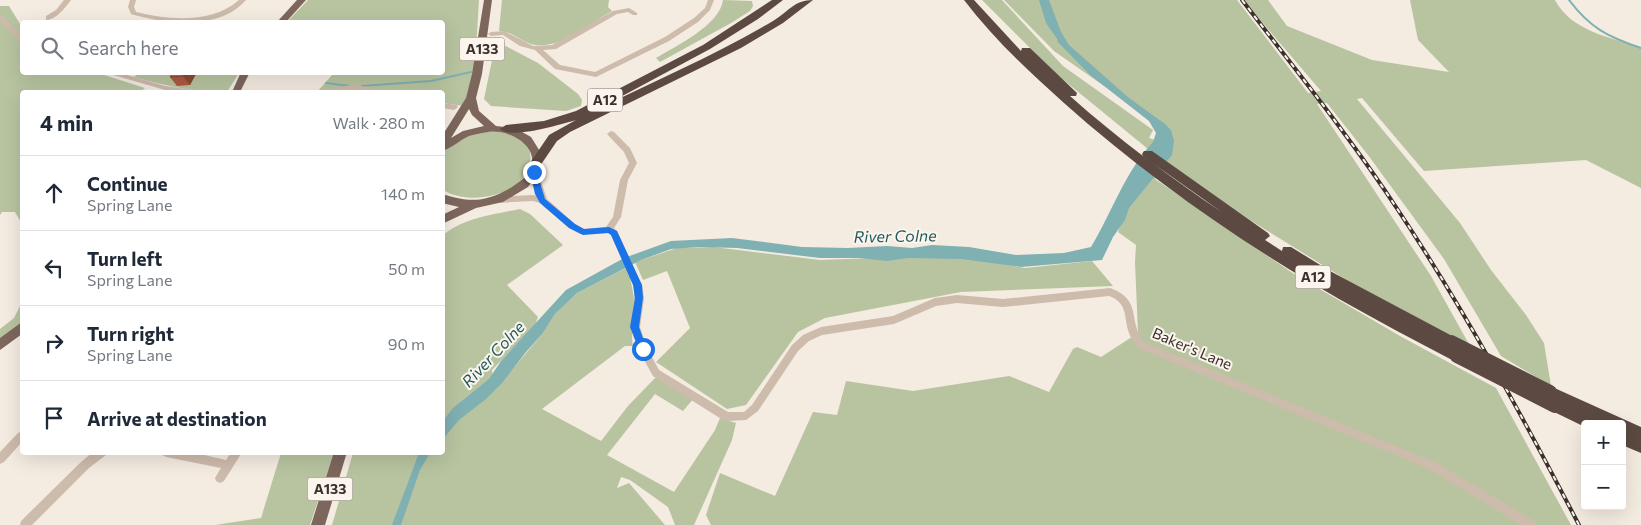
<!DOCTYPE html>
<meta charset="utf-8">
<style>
body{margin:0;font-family:Commissioner,sans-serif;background:#f6f6f7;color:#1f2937}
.controls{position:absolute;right:15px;bottom:15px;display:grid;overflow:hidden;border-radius:5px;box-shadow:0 5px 20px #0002}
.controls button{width:45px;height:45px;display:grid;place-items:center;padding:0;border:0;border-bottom:1px solid #e0e1e3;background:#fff;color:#1f2937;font:25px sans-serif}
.stop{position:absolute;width:15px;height:15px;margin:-11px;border:4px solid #1a73e8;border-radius:50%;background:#fff}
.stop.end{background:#1a73e8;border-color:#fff;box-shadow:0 1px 5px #0008}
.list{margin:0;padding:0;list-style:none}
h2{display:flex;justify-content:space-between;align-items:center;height:65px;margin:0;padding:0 20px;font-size:21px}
h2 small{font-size:16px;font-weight:400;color:#747a83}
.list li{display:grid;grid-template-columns:32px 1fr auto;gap:15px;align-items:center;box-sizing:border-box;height:75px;padding:0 20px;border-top:1px solid #e0e1e3}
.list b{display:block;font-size:19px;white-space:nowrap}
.list p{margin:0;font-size:16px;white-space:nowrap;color:#747a83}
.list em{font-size:16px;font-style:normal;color:#747a83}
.icon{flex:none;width:28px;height:28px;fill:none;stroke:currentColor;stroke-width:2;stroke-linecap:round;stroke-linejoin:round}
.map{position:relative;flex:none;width:1641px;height:525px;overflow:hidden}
.search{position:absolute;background:#fff;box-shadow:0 5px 20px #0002;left:20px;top:20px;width:425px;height:55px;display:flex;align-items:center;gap:12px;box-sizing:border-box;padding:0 18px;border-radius:5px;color:#747a83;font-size:19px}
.panel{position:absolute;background:#fff;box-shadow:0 5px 20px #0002;left:20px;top:90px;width:425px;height:365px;border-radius:5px}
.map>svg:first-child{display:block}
</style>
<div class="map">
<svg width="1641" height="525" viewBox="0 0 1641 525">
<rect width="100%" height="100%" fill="#f4ebe1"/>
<path fill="#b8c4a0" d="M308,0h171l-4,66 -11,40 -21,-3 -1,-11c-19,0 -40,3 -59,0 -10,-1 -20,-5 -31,-3 -11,1 -23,3 -35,3l15,-17 -11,-2 121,-1v-50h-155z
M502,0h107l-1,7 4,4c-24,13 -48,37 -77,34 -13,-2 -24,-15 -36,-14z
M723,0l29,1 1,5 -3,5 -19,12 -71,39 -4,-4c20,-12 64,-33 67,-58z
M982,0h20l61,66 90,64 -4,8 6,2 -7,9 -93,-76z
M1004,0h233l71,93 13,-2 -78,-91h25l19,26 85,34 77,12 -31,-32 -8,-40h145c16,31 56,38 86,47v141l-55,-28 -162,11 -62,-73 -5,1 103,124 31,47 35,45 18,28 7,43 -50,-30 -57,-97 -76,-104 -41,-52 -10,1 114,172 39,70 -120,-64 -100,-62 -77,-53 -18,12 139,95 106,62 96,52 75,137h-860l-5,-10 14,-42 55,23 38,-84 24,3 9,-34 67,10 96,-15 40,16 24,-43 4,-2 24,10 37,-24 -3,-71 1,-17 -18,-13 16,-45 36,-55 -116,-81z
M0,6h9l13,21v45l76,1 47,15 -5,4h-118v132l-7,-12h-13l-2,3z
M496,41l42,22 40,31 4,6 -1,6 -15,5 -75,-5 -7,-7z
M140,72l99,1 -12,19c-33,0 -61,-6 -93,-15z
M491,130l15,2 22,13c16,45 -52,65 -85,45l-1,-37c12,-15 31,-20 49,-23z
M520,209l10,5 33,31 -56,40 31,32 -3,8 -43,45 3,20 48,-57 12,-19 8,-8 14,-13 53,-27c-2,12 4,23 4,36 1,15 -4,29 -1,44h-8l-83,63 59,32 27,-35 29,-30 37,22 -11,13 -28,-17 -48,61 67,37 41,-62 5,-12 16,5 -4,17 -38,85h-19l-7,-18 -38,-27 -9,-3 -4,11 12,-5 36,42h-333l21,-72 89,-1v-155l5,-7 -4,5v-60c20,-17 52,-21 77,-26z
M714,247l106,13 137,-5 68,13 67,-7 21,25 -152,6 -136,26 -27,14 -52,73 -19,4 -71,-47 34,-34 -23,-57 -24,9 -8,-18 42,-14z
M22,302v21l-22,17v-11l14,-11z
M281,453h53l-24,72h-95l46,-7z"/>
<path fill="#7fb0b2" d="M1039,0h10l12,32 8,13 60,53 36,26 6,6 3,11 -2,14 -43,53 -4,12 -12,17 -11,23 -81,7 -60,-8 -53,-1 -21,3 -28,-3h-39l-83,-10 -38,-1 -28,2 -30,11 -64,33 -22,21 -12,19 -17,19 -24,31 -16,16 -27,21 -16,19v-18l10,-13 36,-29 12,-18 65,-71 58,-32 47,-17 61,-3 70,9 46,1 39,-2 25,2 20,-3 37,2 47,8 48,-2 27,-6c21,-35 34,-75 62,-105l3,-9 -7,-12 -59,-46 -33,-34 1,-1 -12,-17z
M419,453h11l-10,17 -19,55h-9z"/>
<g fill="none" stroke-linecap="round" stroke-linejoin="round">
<path stroke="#7fb0b2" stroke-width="2" d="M1569,0c21,28 39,37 72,48
M326,83l24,3
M362,86l69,-5 40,-9"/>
<path fill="#cdbbac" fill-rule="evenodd" d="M64,0h7c-6,8 -15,20 -25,20v-4l10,-6z
M130,0h6l-2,7 2,5c33,8 76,12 103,-12h7c-27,31 -80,24 -115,14l-3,-7z
M708,0h6l-4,10 -12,12 -29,19 -73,36 -41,-8 -20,-19 -15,-4 -17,-11 -12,1 -3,-2 3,-2 13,-1 29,15 19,-1 61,-34 16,-3 8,5v2h-4l-5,-3 -11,2 -61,35 -13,1 17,15 35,7 70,-35 29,-19 11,-10z
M0,15l2,1 20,20v6h-2l-20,-21z
M103,72h14l48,14 29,4 4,2h-18l-15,-2z
M351,85l19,2 10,5h-10l-12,-2 -37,2 1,-2z
M442,103l15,2 1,2 -4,3 -12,-2z
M611,131l3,1 16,16 7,15 -9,17 -7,37 -7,11 3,3 25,54 2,13 -4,29 7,21 12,22 69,42h16l8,-7 40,-60 11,-10 18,-8 72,-11 42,-18 22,-3 46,4 107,-11c33,12 17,32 34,54l293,121 98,58 1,4h-15l-92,-56 -291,-121c-5,-6 -8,-11 -10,-18 -4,-16 -1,-27 -19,-34l-106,11 -46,-4 -21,3 -42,18 -72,11 -13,6 -11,10 -40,60 -12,9 -19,1 -4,-1 -70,-44 -15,-27 -8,-22 4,-29v-13l-24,-52 -30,1 -11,-6 -29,-25 -7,-2 -37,2 -4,-3 4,-3 37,-2 4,1 -7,-24 4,-3 4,3 9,27 28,25 9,5 22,-2 7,-10 7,-37 9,-17 -5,-11 -17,-18z
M22,431v11l-18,20 -4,2v-12l18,-19z
M93,452h14l-1,3 -17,13 -57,57h-12l1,-4 60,-59z
M161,452h30l35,8 5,-8h9l1,2 -17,27 -4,2 -4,-2 -1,-3 6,-10 -55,-11 -4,-2z"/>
<path fill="#7d675c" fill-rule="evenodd" d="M297,0h9l-20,22h-9z
M484,0h8l-10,74 -6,24 3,13 17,15 19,2 16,9 10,16v15l-13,19 -25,15 -27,6 -34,16v-9l17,-8 -17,-4v-9c29,9 44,8 70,-7 7,-5 16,-11 19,-19 8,-24 -24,-39 -43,-36 -6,1 -13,2 -19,4 -9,4 -17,12 -27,15v-15l24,-38 6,-24zM469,109l3,6 12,11 -21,5 -12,7z
M241,72h9l-10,20h-8z
M22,322v12l-22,16v-12z
M334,452h13l-22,73h-14z"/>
<path fill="#5c4a42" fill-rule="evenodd" d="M772,0h11l-25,19 -48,30 -112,60c59,-29 119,-55 175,-88 15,-9 21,-21 40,-21l-30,23 -42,25 -171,84 -13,9 -17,25h-8l-2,-3 19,-28 27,-15c-14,4 -66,20 -76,9l6,-4 38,-4 32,-10 127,-66z
M964,0h10l47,51 1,-3h8l47,45 -1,3h-6c48,43 100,81 153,117l-79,-56 -2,-3 2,-3h8l116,82 2,3 -5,4 17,11 1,-4h8l39,24 126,67 2,4 -5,5 9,5 2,4 -2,4 -5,2 -5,-2c-38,-20 -76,-40 -113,-61 -97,-56 -191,-121 -275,-196 -35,-31 -71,-65 -100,-103z
M1550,386l91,41v26l-19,-8v-21h-18l-6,-3 1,3h-14v3l-35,-17 -2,-4 2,-4 4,-2 -9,-4 -2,-4 2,-4z"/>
<defs>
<path id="rail" d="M1242,0c53,69 108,137 156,210 67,101 125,207 181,315"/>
</defs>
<use href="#rail" stroke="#3b302b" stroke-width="4"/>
<use href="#rail" stroke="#fbf5ee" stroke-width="2" stroke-dasharray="5" stroke-linecap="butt"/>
<path stroke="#5c4a42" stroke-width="14" d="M1451,342l99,50
M1457,356l98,50"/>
</g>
<path fill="#ac5a40" d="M174,72h23l-7,13 -13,1 -7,-9z"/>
<path fill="#8c4a34" d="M185,72h12l-7,13 -7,-9z"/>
<path fill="#c8694b" stroke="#8c4a34" d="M174,72h11l-2,4 -13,1z"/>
<path fill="#1a73e8" d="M534,169l3,3 8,27 30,25 9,5 25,-2 8,4 25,54 1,13 -4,29 8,22 -1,3h-6l-10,-25 5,-29 -2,-13 -22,-50 -3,-2 -25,2 -14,-7 -29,-25 -5,-9 -5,-22z"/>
<g text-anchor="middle" stroke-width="4" stroke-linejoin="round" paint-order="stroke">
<g fill="#fbf5ee" stroke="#756b66" stroke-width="1">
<rect x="459.5" y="37.5" width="45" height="23" rx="4"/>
<rect x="587.5" y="88.5" width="35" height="23" rx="4"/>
<rect x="1295.5" y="265.5" width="35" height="23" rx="4"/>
<rect x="307.5" y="477.5" width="45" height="23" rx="4"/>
</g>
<g font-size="14" font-weight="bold" fill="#3b302b">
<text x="482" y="54">A133</text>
<text x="605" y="105">A12</text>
<text x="1313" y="282">A12</text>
<text x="330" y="494">A133</text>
</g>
<g font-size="15" fill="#3b302b" stroke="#fbf5ee">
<text transform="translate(1192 349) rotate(23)" y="5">Baker's Lane</text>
</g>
<g font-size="16" font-style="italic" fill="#1f5a5e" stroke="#fbf5ee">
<text transform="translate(895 236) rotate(-1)" y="6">River Colne</text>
<text transform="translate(493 354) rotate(-47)" y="6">River Colne</text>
</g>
</g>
</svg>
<div class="controls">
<button>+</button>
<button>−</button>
</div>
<div class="stop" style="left:643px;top:349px"></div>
<div class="stop end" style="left:534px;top:172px"></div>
<div class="search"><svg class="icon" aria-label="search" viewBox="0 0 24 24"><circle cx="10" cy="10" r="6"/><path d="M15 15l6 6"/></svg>Search here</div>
<section class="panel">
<h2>4 min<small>Walk · 280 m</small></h2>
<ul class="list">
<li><svg class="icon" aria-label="ahead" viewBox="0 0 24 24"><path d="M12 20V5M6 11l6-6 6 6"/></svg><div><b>Continue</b><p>Spring Lane</p></div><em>140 m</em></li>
<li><svg class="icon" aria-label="left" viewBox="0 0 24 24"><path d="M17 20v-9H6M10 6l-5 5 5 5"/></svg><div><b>Turn left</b><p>Spring Lane</p></div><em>50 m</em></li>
<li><svg class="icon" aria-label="right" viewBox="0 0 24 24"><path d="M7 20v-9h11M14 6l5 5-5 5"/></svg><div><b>Turn right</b><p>Spring Lane</p></div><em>90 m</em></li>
<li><svg class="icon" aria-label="arrive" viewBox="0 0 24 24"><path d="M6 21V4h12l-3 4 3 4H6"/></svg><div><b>Arrive at destination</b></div></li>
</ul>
</section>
</div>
